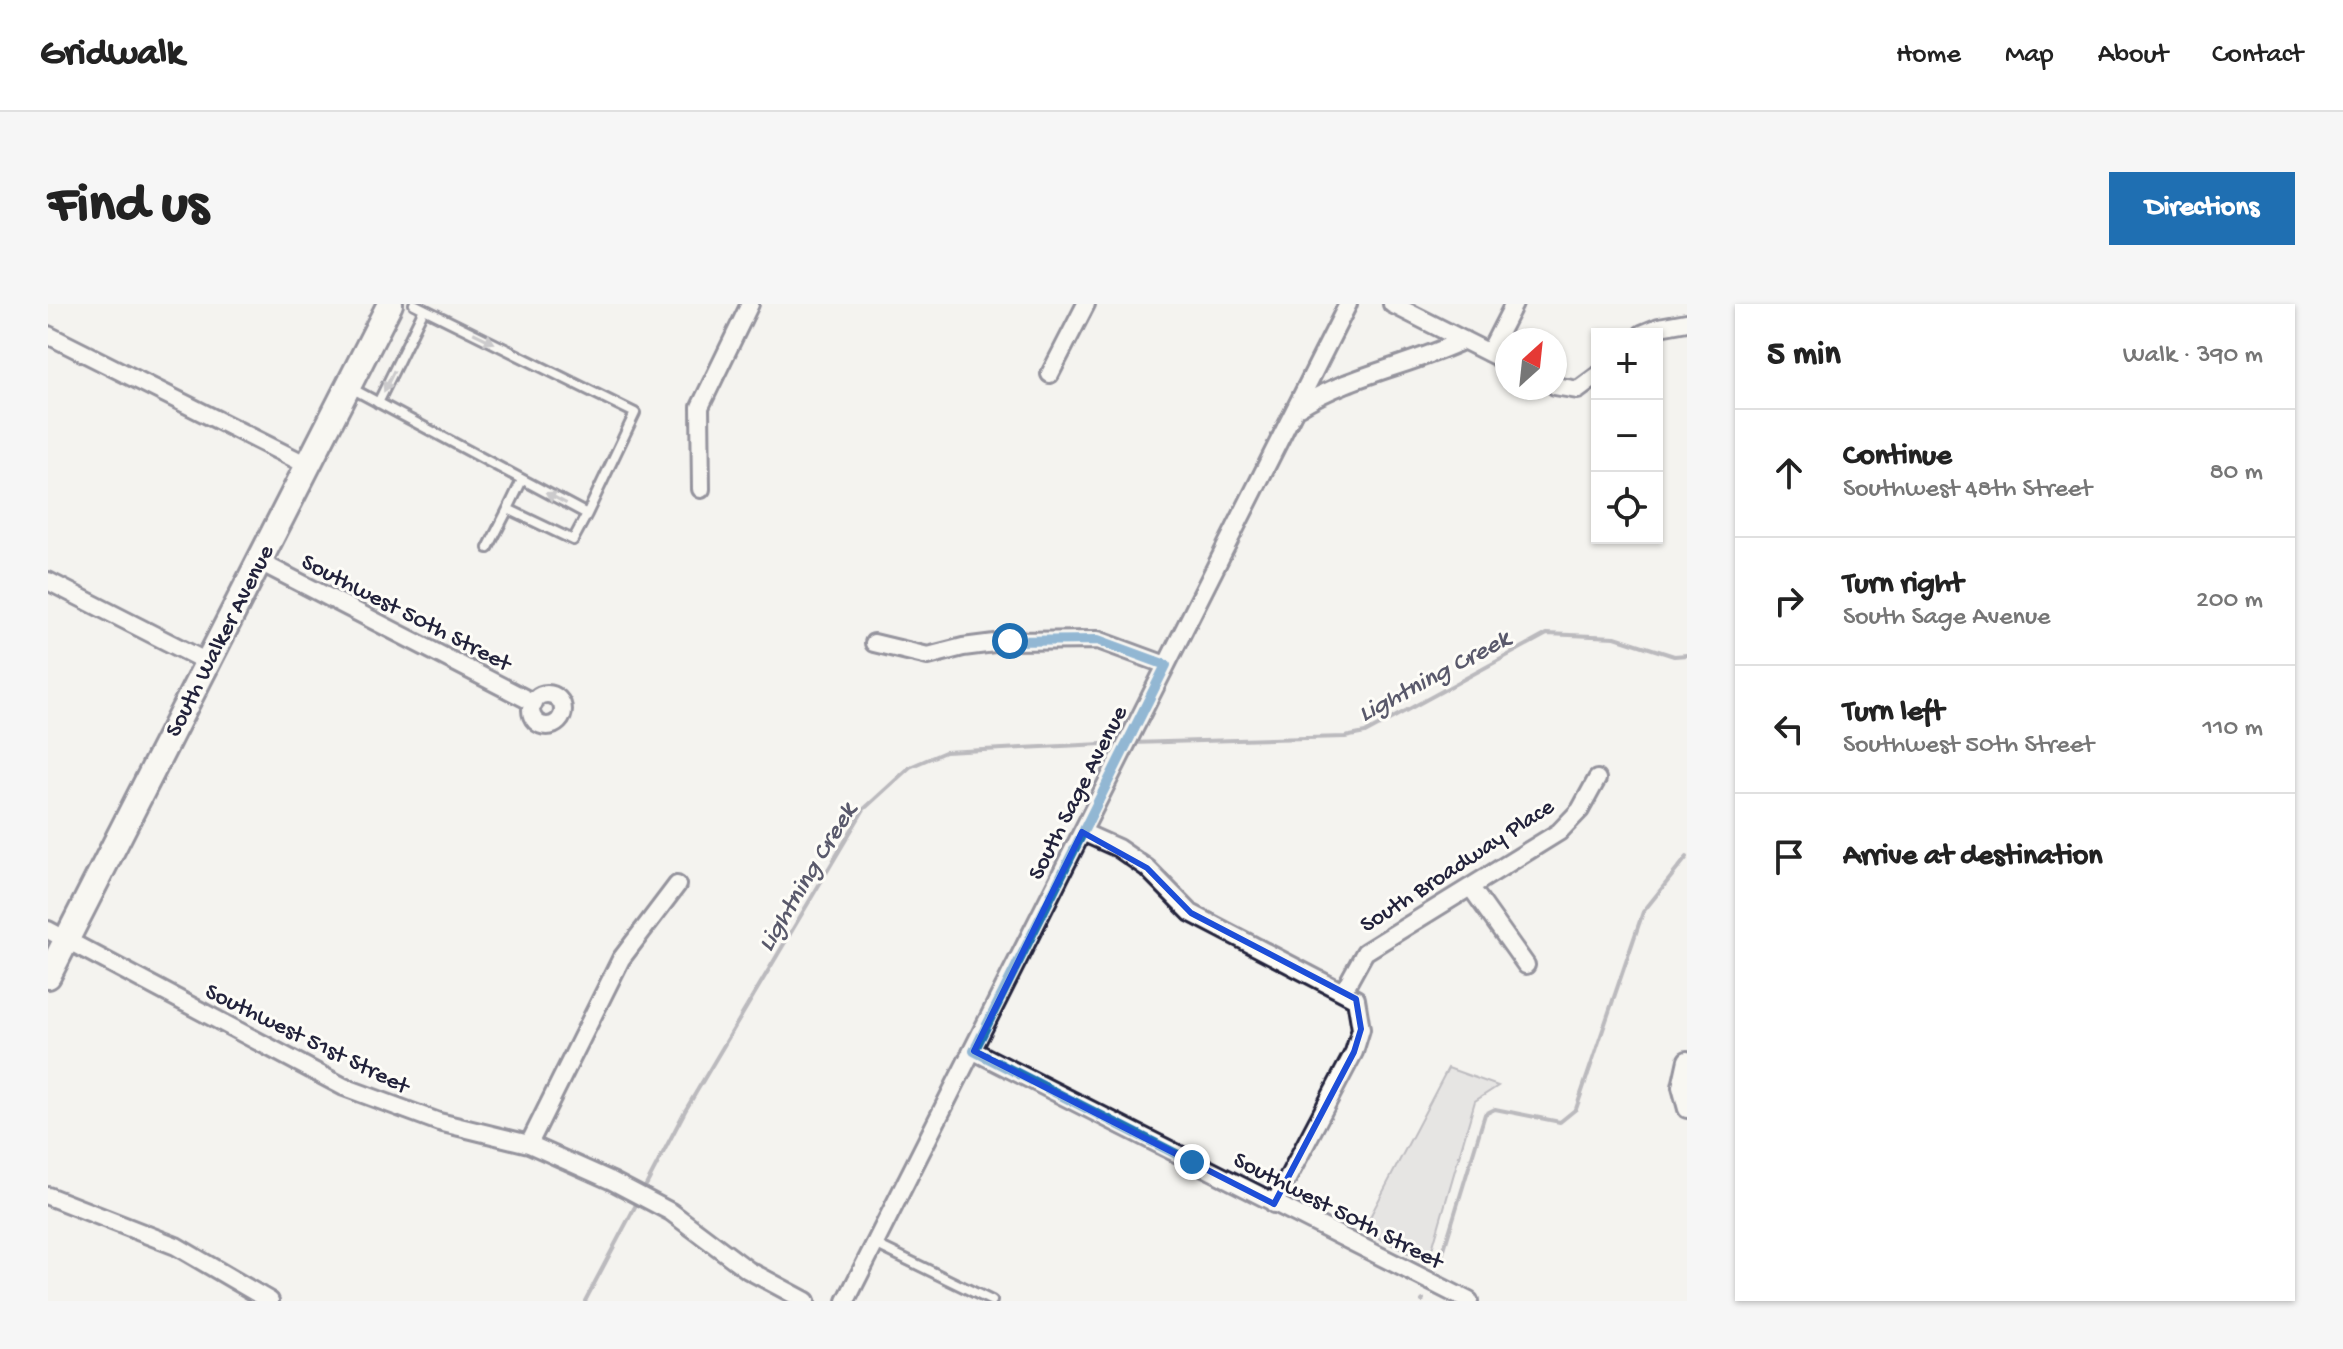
<!DOCTYPE html>
<meta charset="utf-8">
<style>
body{margin:0;font-family:"Gochi Hand",sans-serif;background:#f6f6f6;color:#222}
.controls{position:absolute;right:24px;top:24px;display:grid;overflow:hidden;border-radius:0px;box-shadow:0 2px 6px #0004}
.controls button{width:72px;height:72px;display:grid;place-items:center;padding:0;border:0;border-bottom:2px solid #e0e0e0;background:#fff;color:#222;font:40px sans-serif}
.compass{position:absolute;left:1447px;top:24px;width:72px;height:72px;border-radius:50%;background:#fff;box-shadow:0 2px 6px #0004;rotate:27deg}
.stop{position:absolute;width:24px;height:24px;margin:-18px;border:6px solid #1f6fb2;border-radius:50%;background:#fff}
.stop.end{background:#1f6fb2;border-color:#fff;box-shadow:0 2px 8px #0008}
.list{margin:0;padding:0;list-style:none}
h2{display:flex;justify-content:space-between;align-items:center;height:104px;margin:0;padding:0 32px;font-size:34px}
h2 small{font-size:26px;font-weight:400;color:#767676}
.list li{display:grid;grid-template-columns:52px 1fr auto;gap:24px;align-items:center;box-sizing:border-box;height:128px;padding:0 32px;border-top:2px solid #e0e0e0}
.list b{display:block;font-size:30px;white-space:nowrap}
.list p{margin:0;font-size:26px;white-space:nowrap;color:#767676}
.list em{font-size:26px;font-style:normal;color:#767676}
.icon{flex:none;width:44px;height:44px;fill:none;stroke:currentColor;stroke-width:2;stroke-linecap:round;stroke-linejoin:round}
.map{position:relative;flex:none;width:1639px;height:997px;overflow:hidden;border-radius:0px}
header{display:flex;align-items:center;gap:48px;box-sizing:border-box;height:112px;padding:0 40px;background:#fff;border-bottom:2px solid #e0e0e0}
header strong{font-size:38px}
nav{display:flex;gap:44px;margin-inline-start:auto;font-size:28px}
.intro{display:flex;align-items:center;justify-content:space-between;box-sizing:border-box;height:192px;padding:0 48px}
h1{margin:0;font-size:56px}
.button{padding:20px 36px;border-radius:0px;background:#1f6fb2;color:#fff;font-size:28px;font-weight:700}
main{display:flex;gap:48px;padding:0 48px}
aside{flex:1;background:#fff;border-radius:0px;box-shadow:0 2px 6px #0004}
.map>svg:first-child{display:block}
</style>
<header>
<strong>Gridwalk</strong>
<nav><a>Home</a><a>Map</a><a>About</a><a>Contact</a></nav>
</header>
<div class="intro"><h1>Find us</h1><a class="button">Directions</a></div>
<main>
<div class="map">
<svg width="1639" height="997" viewBox="0 0 1639 997">
<rect width="100%" height="100%" fill="#f4f3ef"/>
<filter id="ink" filterUnits="userSpaceOnUse"><feTurbulence type="fractalNoise" baseFrequency=".0125" numOctaves="2"/><feDisplacementMap in="SourceGraphic" scale="16" xChannelSelector="R" yChannelSelector="G"/><feConvolveMatrix kernelMatrix="1 2 1 2 8 2 1 2 1" color-interpolation-filters="sRGB"/></filter>
<g filter="url(#ink)">
<path fill="#d5d4d5" stroke="#7c7b88" stroke-width="2" d="M1400,764l50,18 -23,15 -47,162 -65,-33z"/>
<g fill="none" stroke-linecap="round" stroke-linejoin="round">
<path stroke="#757582" stroke-width="4" d="M1083,439l214,-6 20,-4 182,-99 68,3 59,19 13,-1
M594,889l43,-82 179,-302 46,-42 35,-15 177,-9
M1393,955l44,-145 10,-5 65,13 16,-13 67,-197 44,-55
M537,997l53,-100
M1374,997l1,-1"/>
<defs>
<path id="lane" d="M303,84l236,126 48,-101 -221,-109
M330,99l46,-94
M474,176l-14,29 65,31 14,-26
M440,244l20,-39
M827,940l117,57"/>
<path id="street" d="M1344,0l115,58
M1594,30l17,-7 28,-5
M0,31l259,130
M1441,49l25,-49
M1002,70l36,-70
M1507,82l23,4 19,-14
M1251,103c50,-32 111,-41 165,-67
M653,185l-1,-82 50,-103
M210,257l276,142
M0,277l159,81
M826,339l54,13 35,-9 47,-6 88,-1 68,25
M483 406a16 16 0 1 1 32 0a16 16 0 1 1-32 0Z
M1034,528l36,16 29,20 44,45 165,86 5,30 -7,23 -80,152
M1424,585l54,76
M0,626l296,157 95,35 90,22 83,37 59,31 77,58 58,31
M1296,686l21,-38 194,-120 21,-22 17,-31
M926,747l495,250
M1639,756l-6,27 6,22
M481,840l92,-185 56,-74
M0,892l128,50 94,55
M798,997l502,-997"/>
<path id="secondary" d="M0,672l342,-672"/>
</defs>
<use href="#lane" stroke="#22223b" stroke-width="14"/>
<use href="#street" stroke="#22223b" stroke-width="22"/>
<use href="#secondary" stroke="#22223b" stroke-width="30"/>
<use href="#lane" stroke="#fdfcf7" stroke-width="8"/>
<use href="#street" stroke="#fdfcf7" stroke-width="16"/>
<use href="#secondary" stroke="#fdfcf7" stroke-width="24"/>
</g>
<defs><path id="oneway-solid" d="M-6-.8H1V-3.2L6.5 0L1 3.2V.8H-6Z" transform="scale(2)"/></defs>
<g fill="#9a9aa2">
<use href="#oneway-solid" transform="translate(436 34) rotate(26)"/>
<use href="#oneway-solid" transform="translate(341 77) rotate(116)"/>
<use href="#oneway-solid" transform="translate(508 194) rotate(-152)"/>
</g>
</g>
<g fill="none" stroke-linecap="round" stroke-linejoin="round" filter="url(#ink)">
<path stroke="#1f6fb2" stroke-width="10" d="M962,337l88,-1 68,25 -192,386 218,111"/>
</g>
<path d="M0 0H1639V997H0ZM1034,528l65,36 44,45 165,86 5,30 -7,23 -80,152 -300,-153z" fill="#f4f3ef" fill-opacity=".55" fill-rule="evenodd"/>
<path fill="none" stroke="#1d4ed8" stroke-width="6" stroke-linejoin="round" d="M1034,528l65,36 44,45 165,86 5,30 -7,23 -80,152 -300,-153z"/>
<g text-anchor="middle" stroke-width="6" stroke-linejoin="round" paint-order="stroke">
<g font-size="24" fill="#22223b" stroke="#fdfcf7">
<text transform="translate(359 307) rotate(27)" y="8">Southwest 50th Street</text>
<text transform="translate(170 336) rotate(-63)" y="8">South Walker Avenue</text>
<text transform="translate(1028 488) rotate(-63)" y="8">South Sage Avenue</text>
<text transform="translate(1408 560) rotate(-33)" y="8">South Broadway Place</text>
<text transform="translate(260 733) rotate(26)" y="8">Southwest 51st Street</text>
<text transform="translate(1291 905) rotate(27)" y="8">Southwest 50th Street</text>
</g>
<g font-size="26" font-style="italic" fill="#59596b" stroke="#fdfcf7">
<text transform="translate(1385 370) rotate(-28)" y="9">Lightning Creek</text>
<text transform="translate(757 572) rotate(-59)" y="9">Lightning Creek</text>
</g>
</g>
</svg>
<div class="controls">
<button>+</button>
<button>−</button>
<button><svg class="icon" aria-label="locate" viewBox="0 0 24 24"><circle cx="12" cy="12" r="6"/><path d="M12 2v4M12 18v4M2 12h4M18 12h4"/></svg></button>
</div>
<svg class="compass" viewBox="-18 -18 36 36"><path d="M0-13l5 13h-10z" fill="#e53935"/><path d="M0 13l5-13h-10z" fill="#767676"/></svg>
<div class="stop" style="left:962px;top:337px"></div>
<div class="stop end" style="left:1144px;top:858px"></div>
</div>
<aside>
<h2>5 min<small>Walk · 390 m</small></h2>
<ul class="list">
<li><svg class="icon" aria-label="ahead" viewBox="0 0 24 24"><path d="M12 20V5M6 11l6-6 6 6"/></svg><div><b>Continue</b><p>Southwest 48th Street</p></div><em>80 m</em></li>
<li><svg class="icon" aria-label="right" viewBox="0 0 24 24"><path d="M7 20v-9h11M14 6l5 5-5 5"/></svg><div><b>Turn right</b><p>South Sage Avenue</p></div><em>200 m</em></li>
<li><svg class="icon" aria-label="left" viewBox="0 0 24 24"><path d="M17 20v-9H6M10 6l-5 5 5 5"/></svg><div><b>Turn left</b><p>Southwest 50th Street</p></div><em>110 m</em></li>
<li><svg class="icon" aria-label="arrive" viewBox="0 0 24 24"><path d="M6 21V4h12l-3 4 3 4H6"/></svg><div><b>Arrive at destination</b></div></li>
</ul>
</aside>
</main>
